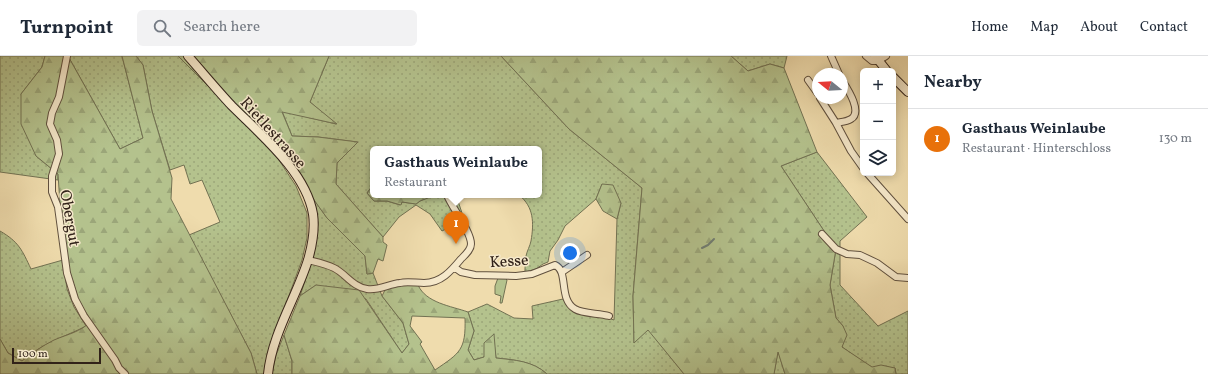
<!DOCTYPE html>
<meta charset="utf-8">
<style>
body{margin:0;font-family:Vollkorn,serif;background:#f2f2f3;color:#1f2937}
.controls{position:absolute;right:12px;top:12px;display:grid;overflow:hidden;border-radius:6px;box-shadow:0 2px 10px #0003}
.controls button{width:36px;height:36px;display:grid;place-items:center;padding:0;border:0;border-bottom:1px solid #e0e1e3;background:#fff;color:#1f2937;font:20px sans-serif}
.compass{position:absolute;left:812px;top:12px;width:36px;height:36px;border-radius:50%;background:#fff;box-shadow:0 2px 10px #0003;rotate:288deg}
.scale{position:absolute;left:12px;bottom:10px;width:89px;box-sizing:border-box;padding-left:4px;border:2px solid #312219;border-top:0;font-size:11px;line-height:14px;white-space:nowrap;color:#312219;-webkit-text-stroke:3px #f5e8ca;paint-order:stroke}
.you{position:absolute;left:570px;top:197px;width:14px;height:14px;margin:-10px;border:3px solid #fff;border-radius:50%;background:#1a73e8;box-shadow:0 0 0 6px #1a73e833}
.badge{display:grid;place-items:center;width:26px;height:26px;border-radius:50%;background:#1a73e8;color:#fff;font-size:13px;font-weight:700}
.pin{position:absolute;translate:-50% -33px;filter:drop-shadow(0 1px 2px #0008)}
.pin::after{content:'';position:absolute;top:21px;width:14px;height:12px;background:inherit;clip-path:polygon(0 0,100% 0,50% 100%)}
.popup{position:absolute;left:370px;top:90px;width:172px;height:52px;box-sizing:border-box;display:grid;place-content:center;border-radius:6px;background:#fff;filter:drop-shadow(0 1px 3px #0005);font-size:13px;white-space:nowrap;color:#747a83}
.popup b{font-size:15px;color:#1f2937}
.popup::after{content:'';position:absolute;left:50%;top:100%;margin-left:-8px;border:8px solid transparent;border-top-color:#fff}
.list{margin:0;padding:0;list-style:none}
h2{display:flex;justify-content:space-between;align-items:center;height:52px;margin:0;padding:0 16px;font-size:17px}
h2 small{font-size:13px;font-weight:400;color:#747a83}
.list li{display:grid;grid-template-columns:26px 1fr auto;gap:12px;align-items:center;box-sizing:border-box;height:60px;padding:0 16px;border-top:1px solid #e0e1e3}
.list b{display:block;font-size:15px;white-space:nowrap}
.list p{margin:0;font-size:13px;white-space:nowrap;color:#747a83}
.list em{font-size:13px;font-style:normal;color:#747a83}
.icon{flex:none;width:22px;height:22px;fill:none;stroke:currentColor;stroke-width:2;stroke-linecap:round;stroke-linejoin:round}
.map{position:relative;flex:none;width:908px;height:318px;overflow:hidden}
header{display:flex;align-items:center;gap:24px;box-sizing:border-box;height:56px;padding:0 20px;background:#fff;border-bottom:1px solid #e0e1e3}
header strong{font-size:19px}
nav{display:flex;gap:22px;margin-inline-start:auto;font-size:14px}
.search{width:280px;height:36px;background:#f2f2f3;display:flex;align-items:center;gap:10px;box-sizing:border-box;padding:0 14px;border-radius:6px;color:#747a83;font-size:15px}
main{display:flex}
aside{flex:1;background:#fff}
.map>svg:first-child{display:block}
</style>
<header>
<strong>Turnpoint</strong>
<div class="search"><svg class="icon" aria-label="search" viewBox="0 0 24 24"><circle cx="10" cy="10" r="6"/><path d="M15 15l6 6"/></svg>Search here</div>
<nav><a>Home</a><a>Map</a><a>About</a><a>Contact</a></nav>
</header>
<main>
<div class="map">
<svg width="908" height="318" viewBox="0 0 908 318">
<defs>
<pattern id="grass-dots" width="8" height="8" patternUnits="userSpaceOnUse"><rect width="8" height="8" fill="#b4c28d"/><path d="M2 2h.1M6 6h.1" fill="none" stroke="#9ba679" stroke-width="1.8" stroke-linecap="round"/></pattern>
<pattern id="forest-firs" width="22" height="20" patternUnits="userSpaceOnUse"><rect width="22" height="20" fill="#b4c28d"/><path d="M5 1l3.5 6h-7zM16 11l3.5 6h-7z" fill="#9ba679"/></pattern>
</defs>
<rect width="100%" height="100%" fill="#efdcad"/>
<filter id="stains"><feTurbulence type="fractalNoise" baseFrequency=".005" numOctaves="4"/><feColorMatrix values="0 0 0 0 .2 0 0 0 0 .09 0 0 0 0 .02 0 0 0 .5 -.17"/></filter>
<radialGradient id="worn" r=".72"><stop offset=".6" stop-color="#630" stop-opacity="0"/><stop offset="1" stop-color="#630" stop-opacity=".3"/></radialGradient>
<path fill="url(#grass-dots)" stroke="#727253" d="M0,0h45l-3,11 -21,27 15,62 22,18v6l-58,-8z
M68,0h54l21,82 -23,11z
M136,0h42l95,95 23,35 11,27v25l-5,22 -32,87 -4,27h-9l-6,-21 -62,-118 31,-13 -18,-42 -12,4 -6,-19 -14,5 -18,-59 -9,-46z
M329,0h172l68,73 73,59 -9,108 1,47 14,-14 36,45h-137c-14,-13 -33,-14 -51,-16l-3,-23 -9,22 -10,3 -6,-10 6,-19 -6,-19 19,-8 27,14 19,1 -1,-13 31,-7c9,19 33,14 51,21l3,-101 4,-16 -19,-19 -6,15 -31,27 -7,14 -8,11 -2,11 -5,2 -7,5 -11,3c0,-6 0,-11 1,-16 1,-5 4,-10 5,-15 3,-18 3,-34 -12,-46h20v-46h-166v36l-6,8 7,8h13l13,4 2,-3 14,2c12,-10 25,-9 40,-9l8,24 -22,12 -12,-17 -14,-9 -17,12 -16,20 -47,-53 1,-21 20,-21 -39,-5 -26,-1 -10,-25 54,13 -26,-22z
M731,0h56l-3,12 -14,-4 -22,7z
M817,96l50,65 -27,24v44l38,41 30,-15v63h-12l-1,-6h-23l-30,-21 1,-21 -7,-8 -6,-33 6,-36 -55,-83z
M307,134l20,28 38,38 2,18 6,-1 9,23 21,27 6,21 -7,9 -36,-54 -50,-14 -16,11 14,-42 4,-31z
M0,175c19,11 22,19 31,38l32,-9 4,29 7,18 12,19c-11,6 -21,9 -32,15 -12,5 -22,12 -32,20l-14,-8 -8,-14z
M284,279l8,26v13h-20l4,-19z
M778,295l7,23h-11z"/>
<path fill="url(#forest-firs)" stroke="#727253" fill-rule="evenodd" d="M45,0h23l52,93 23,-11 -21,-82h14l7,9 9,46 20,67 -1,21 80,154 6,21h-257v-35l8,14 14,8c10,-8 20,-15 32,-21 14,-6 27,-8 37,-19l-12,-20 -16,-51 -5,-76 -22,-18 -15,-32v-30l21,-27z
M178,0h151l-19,46 27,22 -55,-12 10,24 26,1 40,5 -21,21 -1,21 47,53v5l4,3 -4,16 -5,-2 -5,14 -6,1 -2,-18 -38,-38 -33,-46z
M501,0h230l17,15 22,-7 14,4 33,84 -36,14 55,83 -6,36 6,33 7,8 4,9 -5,12 30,20 9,-2 14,3 1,6h-111l-7,-22 -4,22h-90l-36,-44 -14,13 -1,-47 9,-108 -73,-59z
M602,128l11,1 8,18 -4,16 -14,-8 -7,-12z
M373,129v10h63l-16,6 -4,3 -14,-2 -1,3 -14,-4h-13l-7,-8z
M316,229l43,5 43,63 7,-9 -6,-21 -21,-27 4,-8 11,-3h21c8,18 33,21 50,27l6,19 -6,19 6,10 10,-3v-14l10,-9 2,24c19,2 37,3 51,16h-255v-13l-8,-26 16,-39zM412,260l53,2c1,32 -5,35 -30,52l-15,-26 2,-2 -12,-16z"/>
<path fill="#b4c28d" stroke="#727253" d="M506,221v2l1,1 -5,23h-2l1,-7 -6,-2v-8l3,-8z"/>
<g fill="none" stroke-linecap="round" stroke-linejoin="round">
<path stroke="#707d73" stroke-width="2" d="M702,192l6,-3 6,-6"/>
<defs>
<path id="street" d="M67,0l-8,41 -7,16 -2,11 7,16 2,14 -7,22v16l6,15 9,66 8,26 9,17 31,44 4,8 6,6
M831,0l8,18
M866,0l6,5h6l8,-5
M808,24l10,14
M820,42l16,25c4,-1 10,-1 15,-4 12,-7 -4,-31 -9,-39
M836,67l15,28 12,17
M867,117l41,46
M822,178l14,15 11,5 13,1 17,8 19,14 12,1
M308,204c8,2 18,4 26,8 12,6 19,19 33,21 11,2 22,-5 33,-6 7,-2 16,0 24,0 17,0 27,-12 37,-24 4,-4 10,-9 10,-15 0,-13 -19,-36 -24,-49
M454,211l7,5 14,3 41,1 16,-2 23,-9c14,6 3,34 20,44 8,5 24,4 34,7
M562,216l25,-17"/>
<path id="secondary" d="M188,0c15,17 29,34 44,50 29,29 74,66 81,108 2,14 -1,32 -5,46 -12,38 -36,74 -40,114
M875,0l12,15
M893,21l15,15"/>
</defs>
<use href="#street" stroke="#60503e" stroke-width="8"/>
<use href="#secondary" stroke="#312219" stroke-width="10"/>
<use href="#street" stroke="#f5e8ca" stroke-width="6"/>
<use href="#secondary" stroke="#f5e8ca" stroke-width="8"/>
</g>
<g text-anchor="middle" stroke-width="3" stroke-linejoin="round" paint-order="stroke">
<g font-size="16" fill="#312219" stroke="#f5e8ca">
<text transform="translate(274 76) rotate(48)" y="6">Rietlestrasse</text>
<text transform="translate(71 162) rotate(80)" y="6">Obergut</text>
<text transform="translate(509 204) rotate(-4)" y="6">Kesse</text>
</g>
</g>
<rect width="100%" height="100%" filter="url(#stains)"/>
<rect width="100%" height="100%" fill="url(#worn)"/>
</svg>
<div class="controls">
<button>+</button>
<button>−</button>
<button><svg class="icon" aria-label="layers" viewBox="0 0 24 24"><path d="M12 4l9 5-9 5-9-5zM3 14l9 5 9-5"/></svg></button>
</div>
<svg class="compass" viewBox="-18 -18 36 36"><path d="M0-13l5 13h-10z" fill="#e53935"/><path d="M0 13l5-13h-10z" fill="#747a83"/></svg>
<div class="scale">100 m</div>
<div class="you"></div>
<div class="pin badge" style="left:456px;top:188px;background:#e8710a">1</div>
<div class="popup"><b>Gasthaus Weinlaube</b>Restaurant</div>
</div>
<aside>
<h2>Nearby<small></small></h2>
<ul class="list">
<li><span class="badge" style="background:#e8710a">1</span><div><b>Gasthaus Weinlaube</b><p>Restaurant · Hinterschloss</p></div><em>130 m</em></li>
</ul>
</aside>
</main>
